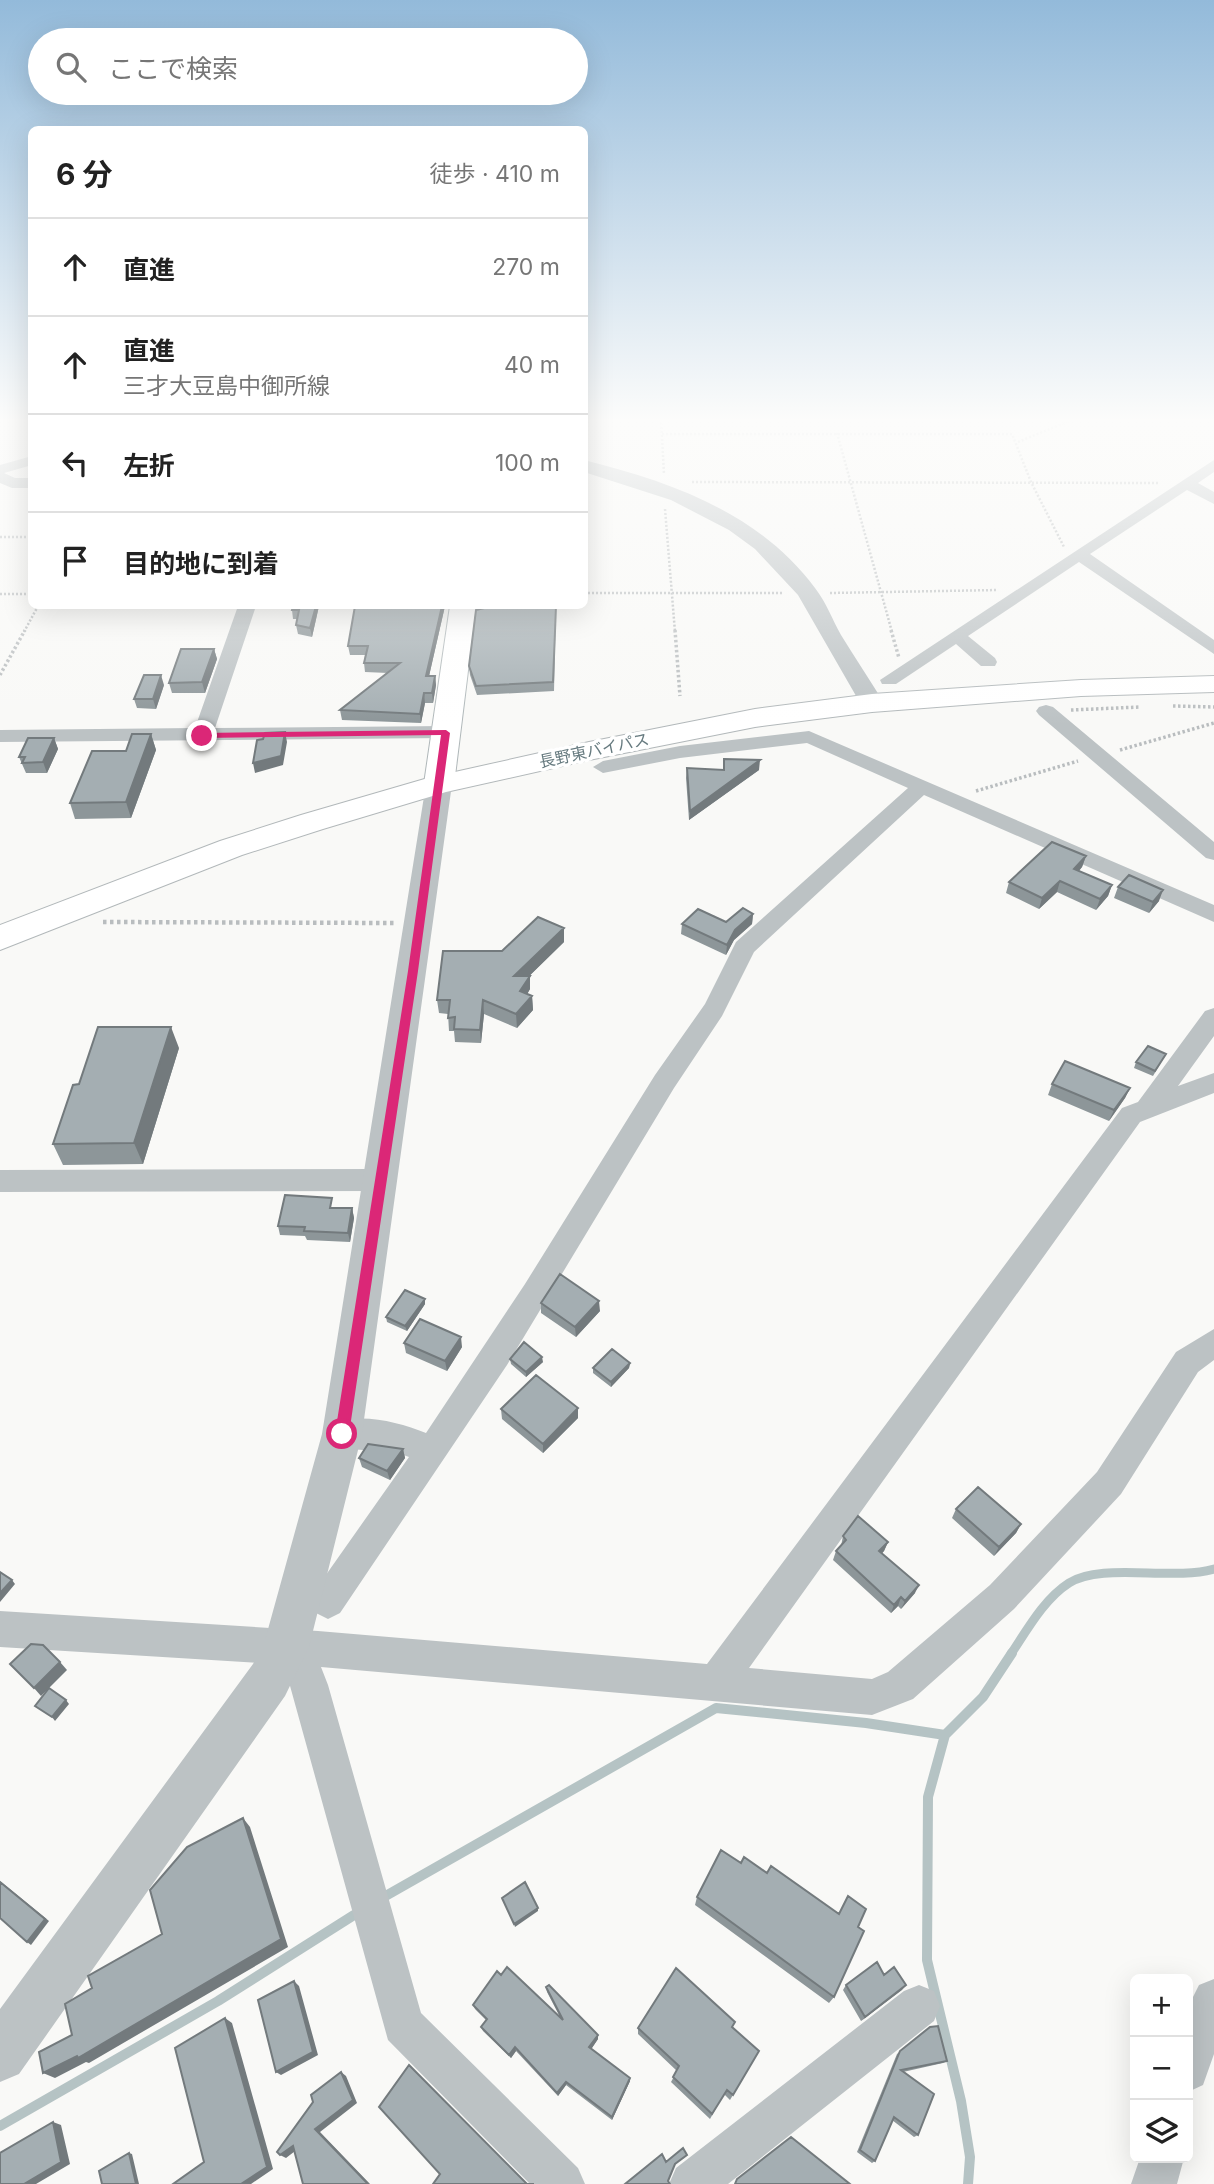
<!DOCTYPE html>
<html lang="ja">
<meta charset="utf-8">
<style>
body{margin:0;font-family:Inter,"Noto Sans JP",sans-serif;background:#f2f2f2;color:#222}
.controls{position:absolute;right:21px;bottom:21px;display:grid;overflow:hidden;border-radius:10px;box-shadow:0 7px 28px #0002}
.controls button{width:63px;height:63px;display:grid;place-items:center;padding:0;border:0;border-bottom:2px solid #e0e0e0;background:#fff;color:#222;font:35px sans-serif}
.stop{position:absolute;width:21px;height:21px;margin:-16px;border:5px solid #db2777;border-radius:50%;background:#fff}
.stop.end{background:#db2777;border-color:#fff;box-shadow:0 2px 7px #0008}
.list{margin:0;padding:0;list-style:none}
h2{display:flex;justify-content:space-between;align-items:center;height:91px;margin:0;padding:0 28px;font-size:30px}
h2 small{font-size:23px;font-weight:400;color:#767676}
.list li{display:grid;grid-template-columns:46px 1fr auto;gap:21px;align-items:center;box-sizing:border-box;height:98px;padding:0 28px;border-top:2px solid #e0e0e0}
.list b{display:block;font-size:26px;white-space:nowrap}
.list p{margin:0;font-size:23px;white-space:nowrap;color:#767676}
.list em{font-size:23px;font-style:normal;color:#767676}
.icon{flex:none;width:38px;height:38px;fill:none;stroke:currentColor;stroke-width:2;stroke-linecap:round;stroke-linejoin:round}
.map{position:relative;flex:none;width:1214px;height:2184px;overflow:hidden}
.search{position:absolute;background:#fff;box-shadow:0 7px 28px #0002;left:28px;top:28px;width:560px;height:77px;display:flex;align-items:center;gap:18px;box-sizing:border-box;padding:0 24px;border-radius:38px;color:#767676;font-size:26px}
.panel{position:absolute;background:#fff;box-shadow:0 7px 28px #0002;left:28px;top:126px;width:560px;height:483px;border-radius:10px}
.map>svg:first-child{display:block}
</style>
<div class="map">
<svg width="1214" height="2184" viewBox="0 0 1214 2184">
<rect width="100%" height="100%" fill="#f9f9f7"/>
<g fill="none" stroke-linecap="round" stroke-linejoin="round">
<path stroke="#b5c3c4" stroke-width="9" d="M1011,1654c16,-24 33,-55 58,-71 32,-21 103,-2 145,-14"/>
<path stroke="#b5c3c4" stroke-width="10" d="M945,1735l-17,62 -1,163 34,141 9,56 -2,27
M382,1898l334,-190 150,15 79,12 38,-38 29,-44
M0,2126l218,-125 136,-86"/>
<defs>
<path id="secondary" d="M450,606h26l-22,178 -4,6 -11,3 -11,-3 -4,-6z"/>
<path id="trunk" d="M1214,676v16l-133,4 -209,16 -117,15 -166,33 -143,32 -123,37 -81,26 -242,95v-25l220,-84 81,-26 127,-37 161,-36 166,-33 117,-15 209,-14z"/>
</defs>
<use href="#secondary" stroke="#afb7b9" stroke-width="2"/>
<use href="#trunk" stroke="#b2b8ba" stroke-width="2"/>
<path stroke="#b9bdbf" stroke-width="2.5" stroke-dasharray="2 2" stroke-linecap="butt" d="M661,419l3,55
M837,433l55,199
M662,434h350l19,48 33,65
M1018,442l56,-23
M692,482l468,1
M665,509l10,123
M0,537h32
M584,593h199
M830,593l167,-3
M0,594h32
M24,632l14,-26"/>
<path stroke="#b9bdbf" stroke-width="3.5" stroke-dasharray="2.5 2.5" stroke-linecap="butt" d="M675,630l5,66
M891,630l8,28
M0,675l25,-45
M1173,706l41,1
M1071,710l69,-3
M1120,750l94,-27
M976,791l102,-30"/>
<path stroke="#b9bdbf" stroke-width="4.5" stroke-dasharray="3.5 3.5" stroke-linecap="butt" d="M103,922l292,1"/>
<path fill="#bcc2c4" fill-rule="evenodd" d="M32,456v9l-28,8 11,5h17v10h-20l-12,-5v-18z
M1214,460v12l-16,11 16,9v12l-27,-14 -97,64 124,86v14l-135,-92 -111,74 27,22 2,4 -2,4h-14l-25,-22 -60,40h-14l-2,-4z
M238,606h18l-41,122 231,-2 10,6 -10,6 -446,4v-12l195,-2z
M1046,705l7,2 161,135v18l-8,-2 -167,-143 -3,-4 3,-4z
M809,731l405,174v17l-290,-127 -170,157 -32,64 -48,72 -167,277 -167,248 -12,6 -12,-6 -6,-12 6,-12 93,-132c-25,-10 -53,-3 -78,-13l-5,-10 5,-10c29,-12 67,-2 95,9l99,-149 130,-209 50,-71 31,-62 172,-154 -101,-45 -127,15 -77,15 -10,-6 10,-6 77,-15z
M1214,1008v28l-36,50 36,-13v20l-74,29 -391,546 123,11 16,-7 102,-87 107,-113 79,-120 38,-23v31l-16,12 -77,122 -107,115 -101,90 -41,16 -551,-48 7,18 93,328 157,155 7,16h-55l-142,-144 -101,-365 4,-10 -291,-18v-36l318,20 389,33 415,-556 16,-6 67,-91z
M379,1169l10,3 4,8 -4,8 -10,3 -379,1v-22z
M1214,1979v75l-11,31 -15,7v-85l11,-22z
M919,1985l15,6 6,15 -6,15 -206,163h-59l7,-16 228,-177z
M1140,2158h44l-7,26h-46z"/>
<path fill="#bcc2c4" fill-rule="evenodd" d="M584,460c88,22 175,53 231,128 11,14 17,31 26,47 14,23 29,45 43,68l-3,5h-18l-65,-113 -43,-46 -26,-19 -58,-30 -87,-28z
M439,776l9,2 4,6 -90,650 -53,213 -24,49 -266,378 -19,8v-73l253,-345 12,-24 57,-206 104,-650 4,-6z"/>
<use href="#secondary" fill="#fff" fill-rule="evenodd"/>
<use href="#trunk" fill="#fff" fill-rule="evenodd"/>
</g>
<path fill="#8d9699" d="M319,606l-7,31 -14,-3 -2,-9 1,-6h-4l-1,-9z
M445,606l-16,70h6l1,9 -3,18h-8l-4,20 -79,-3 -2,-10 48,-37 -23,-1 -1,-9 1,-8h-15l-2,-9z
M556,606l-2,85 -77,4 -7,-20 -1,-9z
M214,649l3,10 -12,34h-33l-3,-10z
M164,685l-8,24 -19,-1 -3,-9z
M151,734l5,16 -25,68 -56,1 -5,-16 56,-52z
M54,738l4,11 -11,24h-21l-7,-16z
M724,759l35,11 -70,50 -3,-42 1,-10 36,2z
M1086,856l-4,11 -3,4 33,14 -4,11 -12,14 -39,-18 -18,17 -33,-16 3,-11z
M1118,887l41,14 -10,12 -35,-15z
M753,914l-1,10 -18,16 -8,15 -45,-21 1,-10 44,-2z
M564,942l-35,34 1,13 -3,5 5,2 1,14 -16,18 -33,-14 -3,29 -26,-1 -1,-11h-5l-1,-17 -9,-1 -2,-13 65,-49z
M179,1048l-36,116 -80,1 -10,-21z
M1166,1054l-13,22 -19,-8 2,-6z
M1052,1084l78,4 -5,10 -16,23 -61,-26z
M334,1208h18l2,10 -4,24 -43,-2 -2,-4 -25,-1 -2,-9z
M425,1299v5l-18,27 -20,-9 -1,-5z
M541,1303l59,8 -24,26 -35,-24z
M404,1343l58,4 -15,24 -41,-18z
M510,1359l33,3 -17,15 -15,-13z
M630,1363l-1,5 -18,19 -18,-14v-5z
M578,1408v10l-35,35 -41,-34 -1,-10z
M403,1449l2,9 -15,22 -28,-13 -3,-9z
M956,1509l65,15 -5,9 -22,23 -42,-38z
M843,1536l45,6 -4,9 -2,2 33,40 -14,16 -3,-3 -7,7 -58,-53 3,-9 5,-5z
M741,1863l26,10 72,41 9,-18 10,31 -24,70 -5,6 -134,-98 2,-8z
M501,1975l59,42 -13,-25 -1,-5 52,52 -7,10 39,32 -18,39 -46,-35 -8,11 -42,-45 -5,7 -28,-27 -2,-4 5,-7 -11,-11 -2,-4z
M884,1975l22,10 -45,36 -18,-31 3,-5z
M930,2027l17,34 -4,2 -40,9 15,63 -4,2 -22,-17 -17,41 -3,2 -15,-11 40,-98z
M638,2028h94l27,23 -29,49 -6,-6 -14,25 -39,-37 6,-11 -39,-37z"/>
<path fill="#737a7d" d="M316,606h3l-7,31 -2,-9z
M442,606h3l-18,79 -1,-9z
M214,649l3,10 -12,34 -3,-11z
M161,675l3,10 -8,24 -3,-10z
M435,676l1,9 -3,18 -1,-10z
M424,693l1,10 -4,20 -1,-9z
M285,732l2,10 -4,23 -28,8 -2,-10z
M151,734l5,16 -25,68 -5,-16z
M54,738l4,11 -11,24 -4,-11z
M760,760l-1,10 -70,50 1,-9z
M1086,856l-4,11 -11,13 3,-11z
M1060,881l-3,11 -18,17 3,-11z
M1112,885l-4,11 -12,14 4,-11z
M1163,890l-4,11 -10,12 4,-11z
M753,914l-1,10 -18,16 -8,15 1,-10 8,-15z
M564,928v14l-49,48 -1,-14z
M530,976v13l-9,16 -1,-14z
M532,996l1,14 -16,18 -1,-14z
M483,1000l1,14 -3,29 -1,-13z
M171,1027l8,21 -36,116 -9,-21z
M1130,1088l-5,10 -16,23 5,-11z
M352,1208l2,10 -4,24 -2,-9z
M425,1299v5l-18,27 -2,-5z
M599,1301l1,10 -24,26 -1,-10z
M461,1337l1,10 -15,24 -2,-10z
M542,1357l1,5 -17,15v-5z
M630,1363l-1,5 -18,19v-5z
M578,1408v10l-35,35v-9z
M403,1449l2,9 -15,22 -3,-9z
M1021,1524l-5,9 -22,23 5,-9z
M888,1542l-4,9 -8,9 3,-9z
M12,1580l3,4 -15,18v-9z
M919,1585l-4,8 -14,16 4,-8z
M901,1597l-3,9 -7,7 3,-8z
M60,1662l7,8 -26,26 -7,-8z
M66,1700l3,4 -14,17 -3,-4z
M243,1818l7,9 38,120 -199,116 -3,-1 -31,16 -12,-5 34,-17z
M0,1881l49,40 -18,24 -4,-3z
M538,1908v3l-23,16 -1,-3z
M294,1981l5,5 19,69 -37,20 -5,-3z
M906,1985l-4,5 -41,31 4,-4z
M225,2018l7,5 41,146 -22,15h-10z
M598,2035v4l-8,12 -1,-4z
M515,2047l1,4 -5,7 -2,-3z
M341,2072l5,4 11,27 -37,29 50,52h-2l-53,-55z
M630,2078v3l-18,39v-3z
M566,2082v3l-8,11 -1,-3z
M53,2122l8,3 9,39 -34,20h-12z
M293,2146l6,2 -13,10 -6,-3z
M129,2153l3,1 7,30h-3z"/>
<path fill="#a4aeb2" stroke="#737a7d" stroke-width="2" d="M293,606h23l-6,22 -14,-3 3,-15h-7z
M355,606h87l-16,70h9l-3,17h-8l-4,21 -80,-4 60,-47h-36l4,-17h-20z
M486,606h70l-3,76 -77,4 -7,-20 7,-56 9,-2z
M181,649h33l-12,33 -33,1z
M144,675h17l-8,24h-19z
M285,732l-4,24 -28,7 4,-23 6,-1 2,-6z
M132,734h19l-25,68 -56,1 22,-52h34z
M28,738h26l-11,24 -21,1 3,-6h-6z
M724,759l36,1 -70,51 -3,-43 37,2z
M1052,842l34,14 -12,13 38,16 -12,14 -40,-18 -18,17 -33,-16z
M1129,875l34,15 -10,12 -35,-15z
M743,908l10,6 -18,16 -8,15 -45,-21 16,-15 28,13z
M538,917l26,11 -50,48h16l-10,15 12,5 -16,18 -33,-14 -3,30 -26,-1 1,-12 -7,1 2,-18h-13l6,-49h59z
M98,1027h73l-37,116 -81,1 20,-59 6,-1z
M1148,1046l18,8 -11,17 -19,-9z
M1065,1061l65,27 -16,22 -62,-26z
M285,1195l47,3 -2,10h22l-4,25 -44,-2 1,-4 -27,-1z
M560,1274l39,27 -24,26 -34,-24z
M405,1290l20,9 -20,27 -19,-9z
M420,1319l41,18 -16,24 -41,-18z
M524,1342l18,15 -16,15 -16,-13z
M612,1349l18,14 -19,19 -18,-14z
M536,1375l42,33 -35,36 -42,-35z
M368,1444l35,5 -16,22 -28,-13z
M978,1487l43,37 -22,23 -43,-38z
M858,1516l30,26 -9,9 40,34 -14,16 -4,-4 -7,8 -58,-54 10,-11 -3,-4z
M0,1572l12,8 -12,13z
M31,1644l12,1 17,17 -26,26 -24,-24z
M49,1688l17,12 -14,17 -17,-11z
M243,1818l38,121 -203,119 -1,-2 -34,17 -4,-21 33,-17 -7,-31 27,-16 -4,-12 74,-42 -12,-44 37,-43z
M721,1850l20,13 3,-6 23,16 4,-7 68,48 9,-18 18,13 -8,18 6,4 -30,66 -137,-100z
M0,1882l45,37 -18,23 -27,-24z
M525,1882l13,26 -24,16 -12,-26z
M877,1962l7,13 10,-8 12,18 -41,32 -19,-32z
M507,1967l56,53 -17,-33 3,-2 49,50 -9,12 41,31 -18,39 -46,-35 -9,11 -42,-46 -6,8 -28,-28 6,-8 -14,-14 24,-34 4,4z
M676,1968l59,54 -3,5 27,24 -26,44 -6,-5 -15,24 -39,-37 6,-11 -41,-38z
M294,1981l19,71 -37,20 -18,-72z
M225,2018l42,149 -26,17h-68l31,-22 -29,-114z
M938,2026l9,35 -46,9 33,24 -16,41 -24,-18 -19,44 -15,-11 40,-99 30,-24z
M409,2065l118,119h7h-101l7,-10 -61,-67z
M341,2072l12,28 -38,29 53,55h-65l-10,-38 -13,9 -3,-3 36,-50 -2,-7z
M53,2122l8,40 -37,22h-24v-31z
M791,2137l59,47h-115l2,-5z
M683,2148l4,7 -12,9 -7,17 2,3h-45l37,-30 4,8z
M129,2153l7,31h-34l-3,-13z"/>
<linearGradient id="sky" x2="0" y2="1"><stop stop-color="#93bada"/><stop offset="0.58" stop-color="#fcfcfb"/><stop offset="1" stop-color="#fcfcfb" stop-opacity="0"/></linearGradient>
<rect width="1214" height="725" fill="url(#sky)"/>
<path fill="#db2777" d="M446,730l4,3 -32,238 -69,463 -7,7 -7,-7 73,-463 33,-236 -239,3 -4,-2 4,-3z"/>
<g text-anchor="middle" stroke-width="7" stroke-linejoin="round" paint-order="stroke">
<g font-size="16" fill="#667a7f" stroke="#fff">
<text transform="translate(594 750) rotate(-12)" y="6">長野東バイパス</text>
</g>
</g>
</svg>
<div class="controls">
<button>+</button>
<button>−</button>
<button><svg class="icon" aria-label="layers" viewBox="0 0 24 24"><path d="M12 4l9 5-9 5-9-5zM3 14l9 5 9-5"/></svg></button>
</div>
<div class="stop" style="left:342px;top:1434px"></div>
<div class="stop end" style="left:202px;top:736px"></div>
<div class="search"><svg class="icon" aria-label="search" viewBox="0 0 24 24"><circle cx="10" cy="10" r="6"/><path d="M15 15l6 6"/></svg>ここで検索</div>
<section class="panel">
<h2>6 分<small>徒歩 · 410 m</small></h2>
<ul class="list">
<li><svg class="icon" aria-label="ahead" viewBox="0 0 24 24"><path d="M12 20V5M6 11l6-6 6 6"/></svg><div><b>直進</b></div><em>270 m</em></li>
<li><svg class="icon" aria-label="ahead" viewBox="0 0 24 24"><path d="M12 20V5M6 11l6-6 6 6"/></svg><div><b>直進</b><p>三才大豆島中御所線</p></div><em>40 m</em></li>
<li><svg class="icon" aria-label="left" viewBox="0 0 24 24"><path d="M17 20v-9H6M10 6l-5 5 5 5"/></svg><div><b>左折</b></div><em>100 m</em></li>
<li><svg class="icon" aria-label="arrive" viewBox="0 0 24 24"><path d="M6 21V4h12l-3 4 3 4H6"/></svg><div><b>目的地に到着</b></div></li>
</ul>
</section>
</div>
